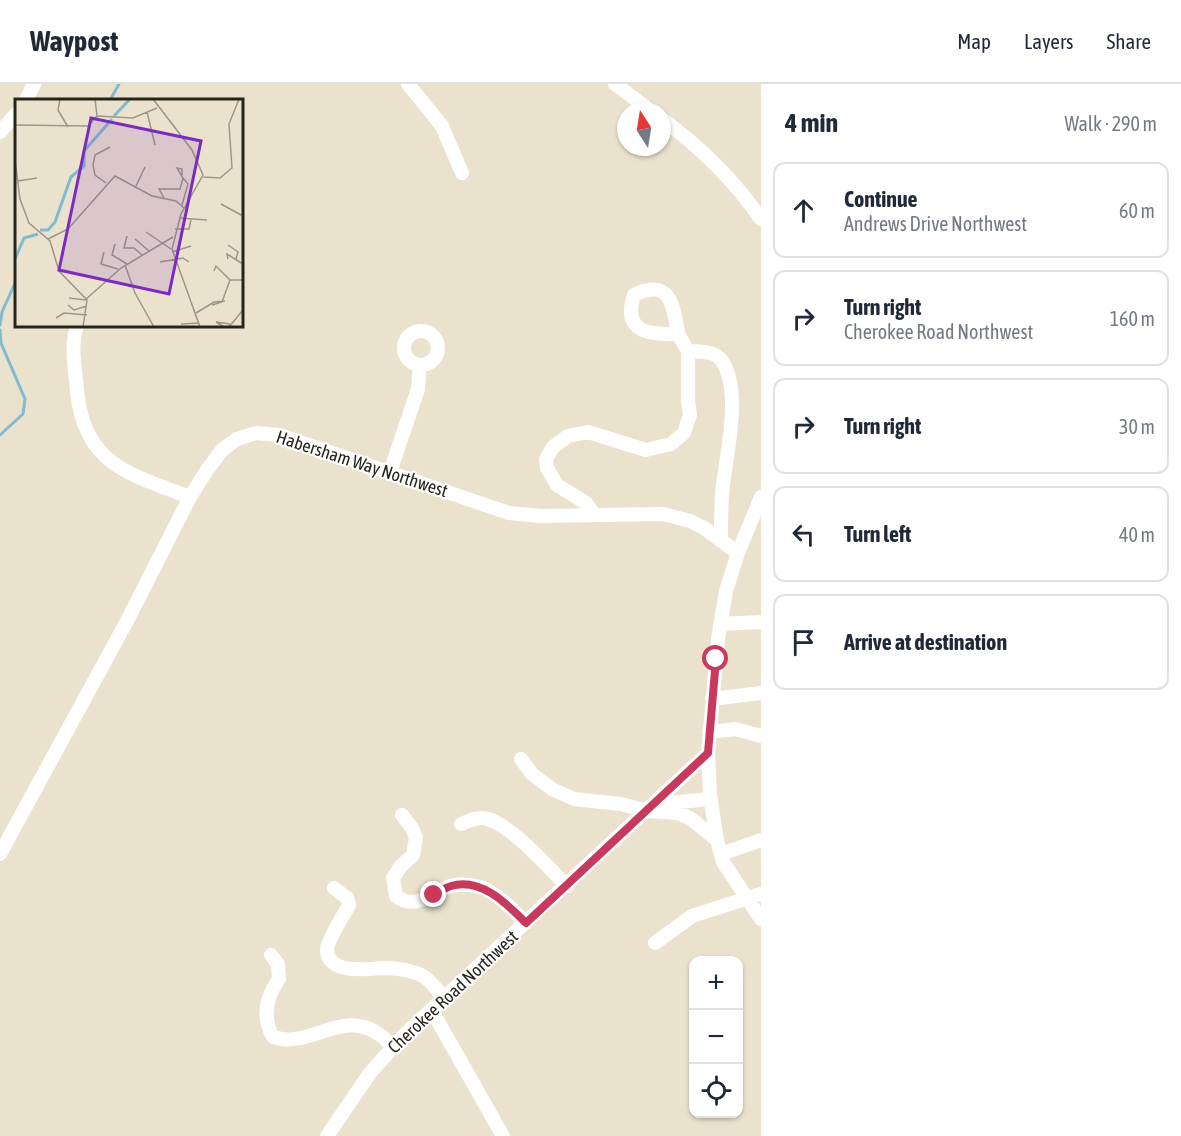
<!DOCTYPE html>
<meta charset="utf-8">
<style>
body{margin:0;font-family:"Asap Condensed",sans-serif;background:#f2f2f3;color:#1f2937}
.controls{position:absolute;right:18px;bottom:18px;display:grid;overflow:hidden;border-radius:12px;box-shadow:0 2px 4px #0004}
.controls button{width:54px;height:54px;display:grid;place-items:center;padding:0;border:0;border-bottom:2px solid #e0e1e3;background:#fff;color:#1f2937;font:30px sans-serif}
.compass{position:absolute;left:617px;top:18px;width:54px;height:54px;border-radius:50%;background:#fff;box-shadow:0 2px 4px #0004;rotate:348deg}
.stop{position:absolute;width:18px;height:18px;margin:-14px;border:4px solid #c8395e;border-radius:50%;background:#fff}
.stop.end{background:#c8395e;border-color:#fff;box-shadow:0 2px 6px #0008}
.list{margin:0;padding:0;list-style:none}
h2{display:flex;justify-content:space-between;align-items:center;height:78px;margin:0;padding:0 24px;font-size:26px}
h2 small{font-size:20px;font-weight:400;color:#747a83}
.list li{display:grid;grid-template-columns:39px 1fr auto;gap:18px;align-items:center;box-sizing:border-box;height:96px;margin:0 12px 12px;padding:0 12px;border:2px solid #e0e1e3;border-radius:12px}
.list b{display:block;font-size:22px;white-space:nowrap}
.list p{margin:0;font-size:20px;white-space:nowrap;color:#747a83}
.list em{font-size:20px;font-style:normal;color:#747a83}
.icon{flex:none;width:33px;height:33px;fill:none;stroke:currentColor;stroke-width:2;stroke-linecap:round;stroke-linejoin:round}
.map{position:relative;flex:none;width:761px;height:1052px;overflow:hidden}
header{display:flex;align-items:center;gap:36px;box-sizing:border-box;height:84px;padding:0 30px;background:#fff;border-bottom:2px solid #e0e1e3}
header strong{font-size:28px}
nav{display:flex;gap:33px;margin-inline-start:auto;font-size:21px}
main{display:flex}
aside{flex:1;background:#fff}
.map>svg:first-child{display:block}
</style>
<header>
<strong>Waypost</strong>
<nav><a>Map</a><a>Layers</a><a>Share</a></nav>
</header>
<main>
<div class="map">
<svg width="761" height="1052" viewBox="0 0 761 1052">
<rect width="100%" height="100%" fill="#ebe2ce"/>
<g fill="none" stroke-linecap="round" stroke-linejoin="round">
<path stroke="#82bacf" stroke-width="3" d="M110,16l9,-16
M0,241l2,-13 14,-31
M0,246l1,13 24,56 -2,15 -23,21"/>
<path stroke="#fff" stroke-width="14" d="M408,0l34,42 20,47
M615,0l36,27
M26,16l8,-16
M662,35c38,28 72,61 99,100
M0,48l16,-18
M77,242c-6,17 -3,36 -1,54 5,82 46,92 114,117
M404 264a17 17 0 1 1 34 0a17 17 0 1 1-34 0Z
M688,267c11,1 27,-1 34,10 21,31 3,98 0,133 -1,16 -1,31 -1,47
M390,388l28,-83 2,-24
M761,413l-23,56 -12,38 -8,48 -10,114 2,42 7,45 6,22 38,57
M594,430l-8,-11 -29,-18 -10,-17 -1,-9 7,-12 15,-11 20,-4 58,18 25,-6 13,-11 6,-18 -2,-14v-50l-10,-17c-30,1 -56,-2 -44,-39 36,-18 40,11 44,39
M720,540l41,-2
M712,615l49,-6
M709,648l26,-3 26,7
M521,675l11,15 20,15 22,10 47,5 26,7 31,2 12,5 27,22
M656,720l55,-5
M402,731l10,13 4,10 -3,17 -12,11 -8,12 3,18c20,16 35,-4 55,-10 10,-3 27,-1 36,4 15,8 27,21 39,33
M461,740c8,-3 17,-8 27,-5 24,7 61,49 79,67
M0,770l127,-233 63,-124 17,-27 15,-20 15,-11 19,-6 23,2 230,78 31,3 123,-2 27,7 14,7 34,25
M721,770l40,-14
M334,804l13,10 2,7c-5,10 -23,37 -22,46 2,24 42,18 57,17 10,0 23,2 32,5 12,3 20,16 28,25
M655,859l37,-27 69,-22
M271,871l7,9 1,15c-13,18 -17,38 -6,58 42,14 76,-40 120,10
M431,925l72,127
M327,1052l43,-63 34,-38 304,-282"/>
</g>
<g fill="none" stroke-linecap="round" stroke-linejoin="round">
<path stroke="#c8395e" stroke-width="8" d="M434,811c5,-3 11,-7 17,-9 30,-9 56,18 75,37l182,-170 8,-94"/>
</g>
<g text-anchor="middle" stroke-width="4.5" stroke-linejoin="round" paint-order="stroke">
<g font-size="18" fill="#27241c" stroke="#fff">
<text transform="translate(362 380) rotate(18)" y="6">Habersham Way Northwest</text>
<text transform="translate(453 908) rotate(-43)" y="6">Cherokee Road Northwest</text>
</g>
</g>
<g transform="translate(15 15)">
<rect width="228" height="228" fill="#ebe2ce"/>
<path fill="none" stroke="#82bacf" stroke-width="3" d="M99,17l16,-17M25,131h8l7,-8 16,-45 13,-11v-15l28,-32M0,160l9,-21 14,-4"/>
<path fill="none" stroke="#9d9687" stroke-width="1.5" d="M45,0l-2,11 10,17M138,0l39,51 11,25 -22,39 -9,35 28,78M132,13l8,33M82,17l36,2 24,-10M0,26l73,1 9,-10 -2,-17M0,61l5,39 9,24 21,18 9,30 28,29 -4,27M188,78l17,1 12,-10 -3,-44 10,-25M3,82l19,-3M91,84l-11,-8 -2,-10 2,-10 15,-8M121,87l9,-19 -2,4M149,99l-5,-9h21l3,-11 -6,-10 5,1v6M206,105l22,12M167,106l6,-21 -5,-6M164,119l28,2M160,130h14l2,-9M131,133l25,17M112,137l-3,12h10l8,7M33,140l20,-10 47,-53 37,20 24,5 8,7M120,140l14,12M100,145l-3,11 15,9M213,146l10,7 -2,7M89,153l-3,12 17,5M157,153l19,-6M213,160l-1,-5 16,10M145,163l23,-4 6,4M110,166l10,28 19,34M199,172l2,-5 14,14M54,199l16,2 36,-32 52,-31M53,206l6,5 13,-4M197,206l10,-3 8,-22h13M181,214l18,-11 11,-1M41,219l8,-5 23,2M166,225l18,-1M209,228l-8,-5 14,2M214,228l14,-17"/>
<path fill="#7b2cbf" fill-opacity="0.15" stroke="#7b2cbf" stroke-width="3" d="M76,19l110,23 -32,153 -110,-24z"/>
<rect width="228" height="228" fill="none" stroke="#27241c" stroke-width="3"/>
</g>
</svg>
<div class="controls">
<button>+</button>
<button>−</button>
<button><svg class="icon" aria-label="locate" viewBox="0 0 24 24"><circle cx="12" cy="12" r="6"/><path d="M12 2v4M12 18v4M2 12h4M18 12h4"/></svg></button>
</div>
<svg class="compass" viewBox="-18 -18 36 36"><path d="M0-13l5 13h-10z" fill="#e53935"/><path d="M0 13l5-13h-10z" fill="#747a83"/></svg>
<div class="stop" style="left:716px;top:575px"></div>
<div class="stop end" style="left:434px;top:811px"></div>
</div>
<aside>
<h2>4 min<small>Walk · 290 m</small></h2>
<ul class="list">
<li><svg class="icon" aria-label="ahead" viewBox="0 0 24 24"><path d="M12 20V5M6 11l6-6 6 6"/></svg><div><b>Continue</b><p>Andrews Drive Northwest</p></div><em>60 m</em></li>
<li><svg class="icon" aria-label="right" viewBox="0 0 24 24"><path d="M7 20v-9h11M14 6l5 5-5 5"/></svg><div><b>Turn right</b><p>Cherokee Road Northwest</p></div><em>160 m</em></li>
<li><svg class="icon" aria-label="right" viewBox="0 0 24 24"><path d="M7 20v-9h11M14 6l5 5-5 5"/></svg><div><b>Turn right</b></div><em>30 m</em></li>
<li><svg class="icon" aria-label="left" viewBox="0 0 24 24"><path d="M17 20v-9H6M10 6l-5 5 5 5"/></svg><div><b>Turn left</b></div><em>40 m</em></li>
<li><svg class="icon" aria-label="arrive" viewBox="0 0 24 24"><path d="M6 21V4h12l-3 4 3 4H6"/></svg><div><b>Arrive at destination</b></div></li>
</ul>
</aside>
</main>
